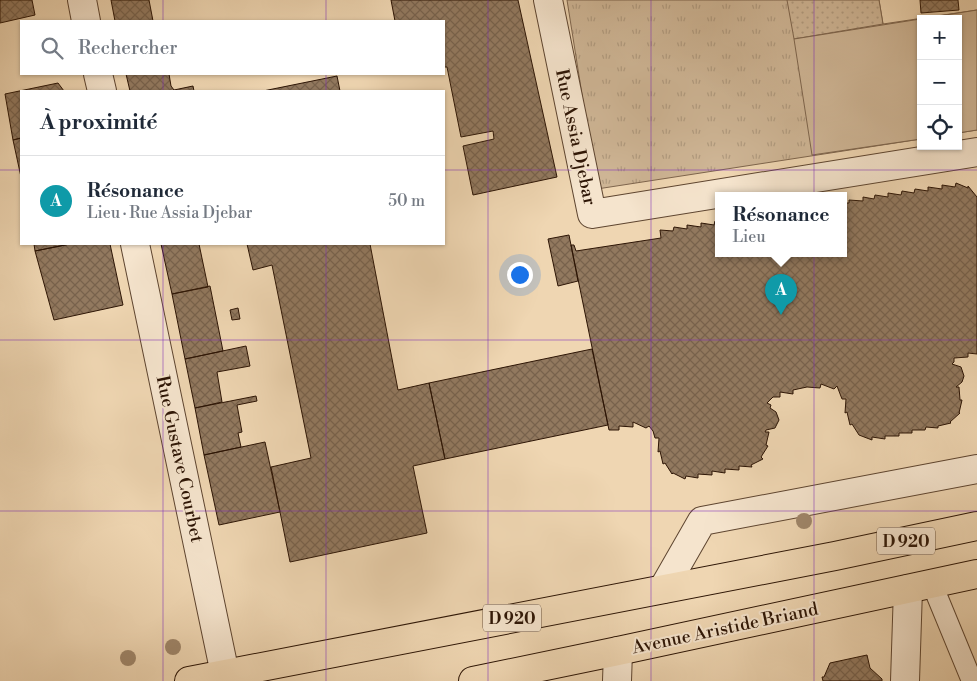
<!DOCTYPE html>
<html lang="fr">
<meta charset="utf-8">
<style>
body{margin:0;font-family:"Libre Bodoni",serif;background:#f6f6f7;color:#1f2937}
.controls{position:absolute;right:15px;top:15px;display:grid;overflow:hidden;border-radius:0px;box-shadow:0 1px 4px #0004}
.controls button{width:45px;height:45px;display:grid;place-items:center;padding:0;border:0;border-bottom:1px solid #e0e1e3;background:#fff;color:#1f2937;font:25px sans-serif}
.you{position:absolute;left:519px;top:274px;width:18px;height:18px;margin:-12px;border:4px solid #fff;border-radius:50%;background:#1a73e8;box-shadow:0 0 0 8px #1a73e833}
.badge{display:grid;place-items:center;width:32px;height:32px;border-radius:50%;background:#8f2418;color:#fff;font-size:16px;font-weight:700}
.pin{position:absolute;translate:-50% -41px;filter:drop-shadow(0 1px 2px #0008)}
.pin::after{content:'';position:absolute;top:26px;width:18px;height:15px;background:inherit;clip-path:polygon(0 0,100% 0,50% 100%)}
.popup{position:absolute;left:715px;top:192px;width:132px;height:65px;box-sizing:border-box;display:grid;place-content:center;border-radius:0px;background:#fff;filter:drop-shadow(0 1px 4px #0005);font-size:16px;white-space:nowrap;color:#747a83}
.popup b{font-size:19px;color:#1f2937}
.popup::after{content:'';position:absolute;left:50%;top:100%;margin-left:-10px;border:10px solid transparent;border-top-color:#fff}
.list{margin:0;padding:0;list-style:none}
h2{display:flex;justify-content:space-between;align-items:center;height:65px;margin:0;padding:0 20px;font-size:21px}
h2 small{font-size:16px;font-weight:400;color:#747a83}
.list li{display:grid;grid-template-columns:32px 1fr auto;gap:15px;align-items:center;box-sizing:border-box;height:90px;padding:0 20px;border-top:1px solid #e0e1e3}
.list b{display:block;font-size:19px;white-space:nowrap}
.list p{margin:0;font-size:16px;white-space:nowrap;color:#747a83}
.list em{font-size:16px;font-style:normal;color:#747a83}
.icon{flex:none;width:28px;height:28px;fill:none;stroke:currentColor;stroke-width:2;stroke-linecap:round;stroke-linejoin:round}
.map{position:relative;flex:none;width:977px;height:681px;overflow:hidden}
.search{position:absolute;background:#fff;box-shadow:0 1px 4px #0004;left:20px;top:20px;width:425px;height:55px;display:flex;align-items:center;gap:12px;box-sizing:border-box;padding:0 18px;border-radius:0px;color:#747a83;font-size:19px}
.panel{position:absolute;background:#fff;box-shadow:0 1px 4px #0004;left:20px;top:90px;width:425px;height:155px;border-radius:0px}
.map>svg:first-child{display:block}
</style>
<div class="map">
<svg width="977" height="681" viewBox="0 0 977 681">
<defs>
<pattern id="grass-tufts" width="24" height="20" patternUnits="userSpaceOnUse" patternTransform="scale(1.25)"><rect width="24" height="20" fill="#ceb595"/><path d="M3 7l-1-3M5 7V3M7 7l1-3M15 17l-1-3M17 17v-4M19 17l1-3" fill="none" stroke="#b19b7f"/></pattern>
<pattern id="park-dots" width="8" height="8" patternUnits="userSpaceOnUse" patternTransform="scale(1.25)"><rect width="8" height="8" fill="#ceb595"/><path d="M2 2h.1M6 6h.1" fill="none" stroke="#b19b7f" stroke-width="1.8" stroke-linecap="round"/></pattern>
<pattern id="building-cross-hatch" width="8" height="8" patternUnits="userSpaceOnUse" patternTransform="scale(1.25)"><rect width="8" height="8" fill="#92795f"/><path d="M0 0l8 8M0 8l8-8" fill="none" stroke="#78624c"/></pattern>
</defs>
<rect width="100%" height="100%" fill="#efd6b2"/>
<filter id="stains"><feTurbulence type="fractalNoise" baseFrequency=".004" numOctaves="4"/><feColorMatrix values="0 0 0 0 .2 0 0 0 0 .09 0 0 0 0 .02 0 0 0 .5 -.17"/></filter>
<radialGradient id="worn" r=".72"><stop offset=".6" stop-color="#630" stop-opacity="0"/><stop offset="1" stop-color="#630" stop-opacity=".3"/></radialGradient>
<path fill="url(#grass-tufts)" stroke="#7e654d" d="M567,0h312l4,24 94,-14v120l-19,3v-114h-37v120l-324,50z"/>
<path fill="url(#park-dots)" stroke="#7e654d" d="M787,0h92l4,24 -89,15z"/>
<path fill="#ceb595" stroke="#7e654d" d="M977,10v120l-19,3v-114h-37v120l-109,16 -18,-116z"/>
<path fill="url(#building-cross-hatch)" stroke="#2d1505" d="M0,0h32l3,15 -35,8z
M111,0h38l4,21h-38z
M391,0h127l39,177 -84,18 -10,-49 31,-7 -1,-8 -32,6 -14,-70h-3v-46h-49z
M920,0h38l1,10 -38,3z
M126,74h43l2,12 3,4 19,-4 1,5h-64z
M337,76l3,15h-77z
M58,83l6,8h-43v47l-8,2 -8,-46z
M21,138v39l-8,-37z
M956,183l12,5v-2l9,11v157l-9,-1v4l-14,1v4l-2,2 9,3 3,9 -2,6 -6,5h3l1,13h2l-3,13h1l-10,9 1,1 -13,3v2l-12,-1 -1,3h-13v3h-13v3h-14v3l-13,-2v3l-13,-5 -7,-11 -2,1 -3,-13 -2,1 1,-14h-4l-5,-13 -3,3 -13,-5 -1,4 -13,-1 -14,3v4l-13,-2v5h-7l-6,6 4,2 -1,3 6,4 3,8 -4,8 -9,2 -1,2h4l-3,13 2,1 -7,11 2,2 -12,6 1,2 -13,-1v4l-14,-1v4l-13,-2v4l-14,-1v4l-12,-2 -1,3 -12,-6 -1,1 -7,-11 -2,1 -3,-13 -2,1 1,-14h-4l-2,-7 -4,-5 -3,2 -13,-6v5l-14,-1v4h-10l-38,-185h3l2,6 85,-13 -1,-8 13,1 1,-4 13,2v-4l14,2v-4l13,2 1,-4h3v33h126v-51h5v-3l14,1v-4l11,2 1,-4 13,2v-4l13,2 1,-4 12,2 1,-4 13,2v-4l14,2v-4l13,2z
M569,235l9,46 -20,5 -10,-47z
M34,244h36l-35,7z
M70,244h40l13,61 -69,15 -19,-69z
M161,244h38l9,43 -36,7z
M247,244h123l28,146 31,-7 16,76 -32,7 14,67 -137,29 -19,-95 40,-9 -39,-193 -19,5z
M210,286l13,65 -38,8 -13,-65z
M238,308l2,11 -8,1 -2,-10z
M246,346l4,20 -33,6 5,30 -27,6 -10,-49z
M592,349l16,76 -163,34 -16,-76z
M256,396l1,5 -20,4 5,27 -4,1 3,14 -37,8 -9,-47z
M265,442l15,70 -61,13 -15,-70z
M867,655l3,13 12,11v2h-59l-1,-4h2l6,-14z"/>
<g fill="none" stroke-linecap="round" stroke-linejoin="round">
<defs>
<path id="service" d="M932,584l40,97"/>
<path id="minor" d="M82,0l4,21
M548,0l44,214 385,-62
M98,74l4,17
M135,244l90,430
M663,589l39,-68 275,-52
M617,681l1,-30
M905,681l3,-92"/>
<path id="primary" d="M189,681l646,-125 142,-30
M473,681l145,-30 359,-77"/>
</defs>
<use href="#service" stroke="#5e4530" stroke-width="22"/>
<use href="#minor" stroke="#5e4530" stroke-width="30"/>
<use href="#primary" stroke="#2d1505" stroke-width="30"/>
<use href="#service" stroke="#f5e4cd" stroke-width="20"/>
<use href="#minor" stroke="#f5e4cd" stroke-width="28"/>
<use href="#primary" stroke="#efd6b2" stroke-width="28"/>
</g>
<g fill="#9f866a">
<circle cx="804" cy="521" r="8"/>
<circle cx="173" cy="647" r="8"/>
<circle cx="128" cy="658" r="8"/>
</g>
<path fill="none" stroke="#7b2cbf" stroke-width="1" stroke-opacity="0.55" d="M163,0v21M326,0v21M488,0v681M651,0v681M814,0v681M163,74v17M326,74v17M0,170h21M444,170h533M163,244v437M326,244v437M0,340h977M0,511h977"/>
<g text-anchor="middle" stroke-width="4" stroke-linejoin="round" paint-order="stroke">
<g fill="#f5e4cd" stroke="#695341" stroke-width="1">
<rect x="877" y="527.5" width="58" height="27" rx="4"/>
<rect x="483" y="604.5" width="58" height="27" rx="4"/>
</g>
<g font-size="16" font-weight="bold" fill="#2d1505">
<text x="906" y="547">D 920</text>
<text x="512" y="624">D 920</text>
</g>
<g font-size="18" fill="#2d1505" stroke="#f5e4cd">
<text transform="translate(576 137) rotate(78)" y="6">Rue Assia Djebar</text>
<text transform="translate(180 459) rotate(78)" y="6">Rue Gustave Courbet</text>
<text transform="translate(725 628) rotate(-12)" y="6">Avenue Aristide Briand</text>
</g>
</g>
<rect width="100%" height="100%" filter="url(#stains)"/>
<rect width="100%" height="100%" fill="url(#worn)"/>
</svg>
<div class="controls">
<button>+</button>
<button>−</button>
<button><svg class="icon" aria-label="locate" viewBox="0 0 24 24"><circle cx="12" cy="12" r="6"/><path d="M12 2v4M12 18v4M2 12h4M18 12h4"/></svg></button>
</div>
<div class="you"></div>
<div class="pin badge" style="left:781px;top:315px;background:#0f9aa8">A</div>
<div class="popup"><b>Résonance</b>Lieu</div>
<div class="search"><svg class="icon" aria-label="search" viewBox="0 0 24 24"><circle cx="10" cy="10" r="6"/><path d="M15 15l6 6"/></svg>Rechercher</div>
<section class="panel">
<h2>À proximité<small></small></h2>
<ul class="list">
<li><span class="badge" style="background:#0f9aa8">A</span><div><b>Résonance</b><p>Lieu · Rue Assia Djebar</p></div><em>50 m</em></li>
</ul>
</section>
</div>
